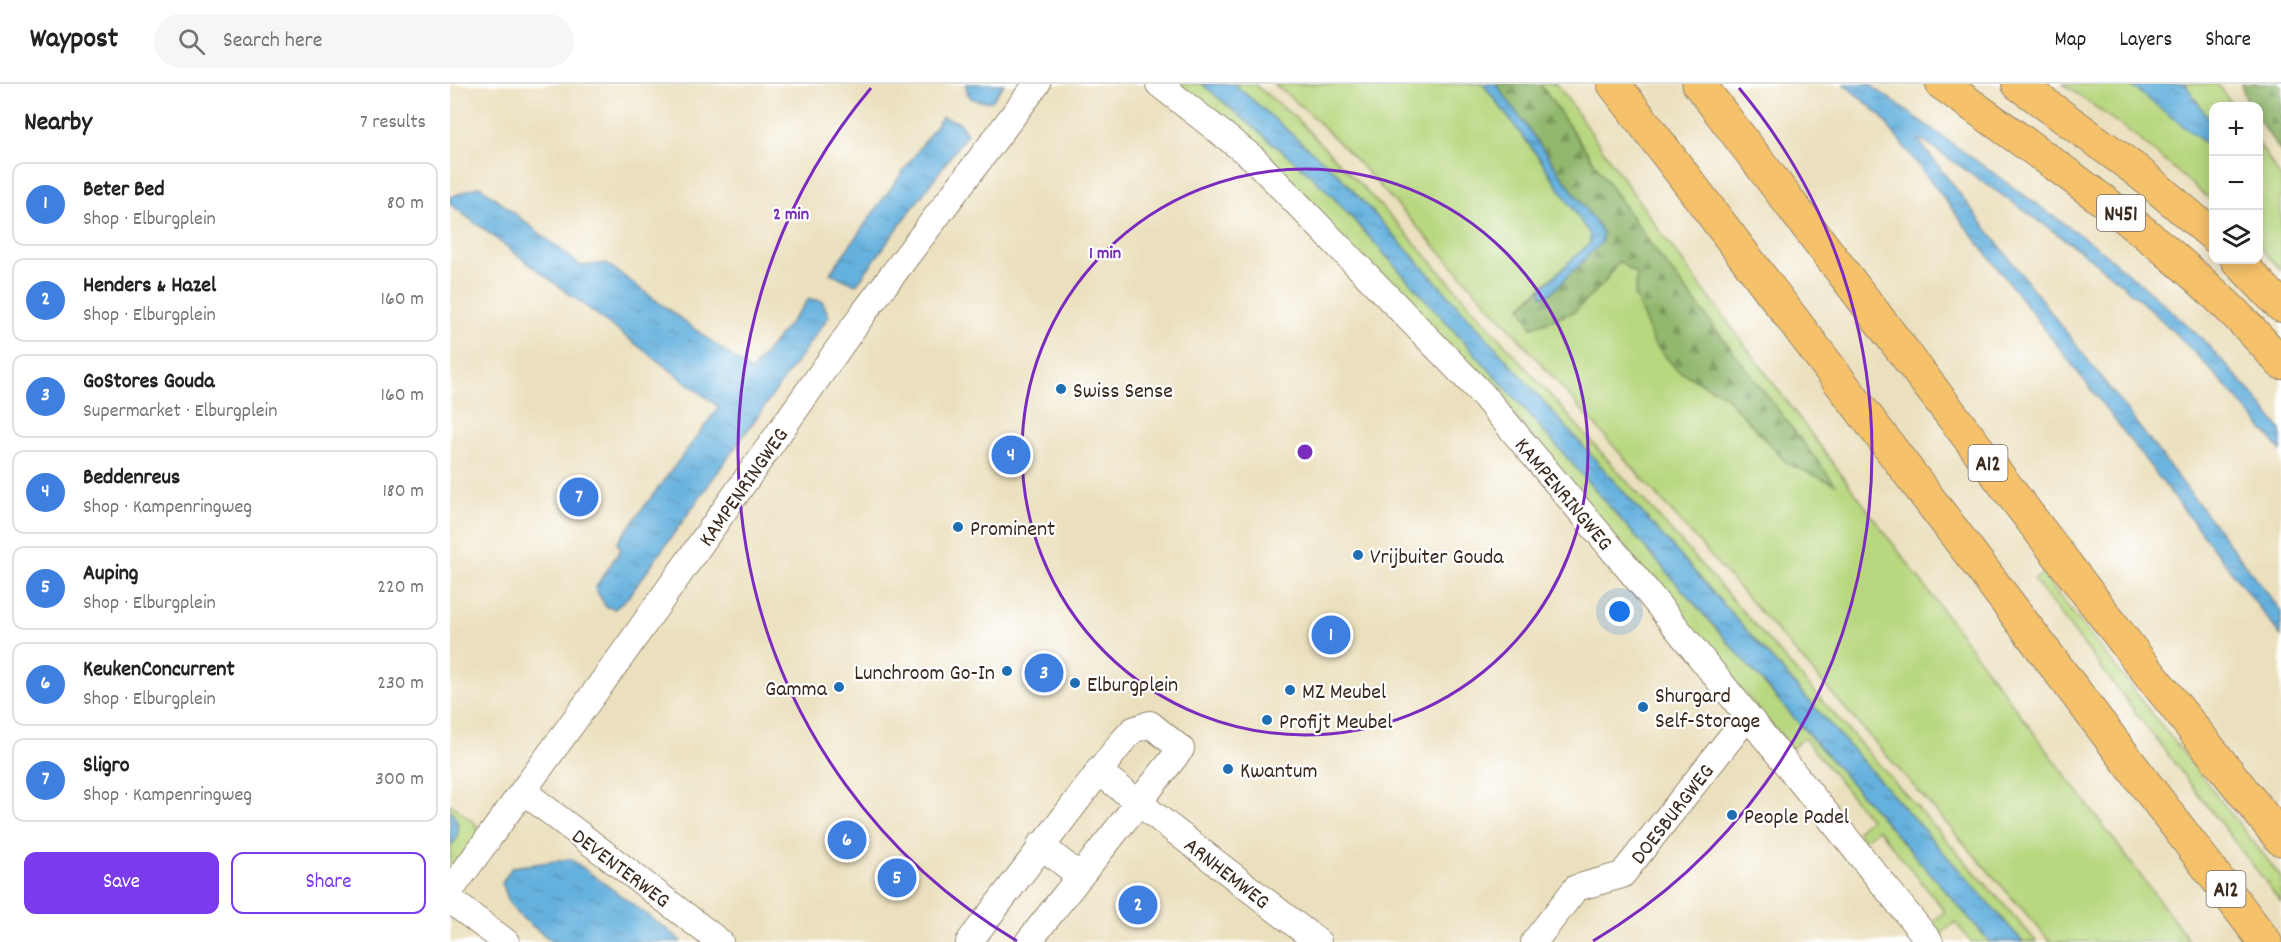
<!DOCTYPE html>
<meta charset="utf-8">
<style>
body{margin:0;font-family:Dekko,sans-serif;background:#f6f6f6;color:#222}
.controls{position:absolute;right:18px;top:18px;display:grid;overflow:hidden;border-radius:12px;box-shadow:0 3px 15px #0003}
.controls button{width:54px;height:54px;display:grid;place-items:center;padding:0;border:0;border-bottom:2px solid #e0e0e0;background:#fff;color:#222;font:30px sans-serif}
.you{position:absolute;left:1170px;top:528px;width:21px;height:21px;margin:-15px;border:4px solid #fff;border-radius:50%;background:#1a73e8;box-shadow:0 0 0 9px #1a73e833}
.badge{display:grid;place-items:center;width:39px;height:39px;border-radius:50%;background:#7c3aed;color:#fff;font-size:20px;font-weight:700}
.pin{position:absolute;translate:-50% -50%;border:3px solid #fff;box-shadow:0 2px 6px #0006}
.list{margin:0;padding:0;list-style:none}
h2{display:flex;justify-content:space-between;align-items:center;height:78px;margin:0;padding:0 24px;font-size:26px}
h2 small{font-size:20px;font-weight:400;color:#767676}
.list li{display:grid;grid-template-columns:39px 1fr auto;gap:18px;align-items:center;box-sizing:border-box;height:84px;margin:0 12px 12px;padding:0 12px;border:2px solid #e0e0e0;border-radius:12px}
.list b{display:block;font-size:22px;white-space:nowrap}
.list p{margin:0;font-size:20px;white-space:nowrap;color:#767676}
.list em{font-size:20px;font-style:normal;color:#767676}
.actions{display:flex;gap:12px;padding:18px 24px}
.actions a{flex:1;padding:14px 0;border:2px solid #7c3aed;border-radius:12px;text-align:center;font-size:21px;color:#7c3aed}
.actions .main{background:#7c3aed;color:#fff}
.icon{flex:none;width:33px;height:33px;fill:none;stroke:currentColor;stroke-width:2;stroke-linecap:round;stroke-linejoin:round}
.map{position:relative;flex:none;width:1831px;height:858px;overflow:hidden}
header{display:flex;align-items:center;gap:36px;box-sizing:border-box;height:84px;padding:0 30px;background:#fff;border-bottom:2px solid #e0e0e0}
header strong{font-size:28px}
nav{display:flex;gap:33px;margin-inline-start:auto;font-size:21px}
.search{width:420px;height:54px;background:#f6f6f6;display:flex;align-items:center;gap:15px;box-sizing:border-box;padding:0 21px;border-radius:33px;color:#767676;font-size:22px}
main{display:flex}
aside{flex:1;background:#fff}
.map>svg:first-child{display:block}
</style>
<header>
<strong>Waypost</strong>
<div class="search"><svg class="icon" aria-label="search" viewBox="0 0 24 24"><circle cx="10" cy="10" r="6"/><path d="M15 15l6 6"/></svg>Search here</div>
<nav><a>Map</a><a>Layers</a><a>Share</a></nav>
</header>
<main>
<aside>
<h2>Nearby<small>7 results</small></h2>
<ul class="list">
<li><span class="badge" style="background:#3f7fe0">1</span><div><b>Beter Bed</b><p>Shop · Elburgplein</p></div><em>80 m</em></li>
<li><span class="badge" style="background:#3f7fe0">2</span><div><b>Henders &amp; Hazel</b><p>Shop · Elburgplein</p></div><em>160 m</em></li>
<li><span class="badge" style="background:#3f7fe0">3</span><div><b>GoStores Gouda</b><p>Supermarket · Elburgplein</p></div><em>160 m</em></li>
<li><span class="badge" style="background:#3f7fe0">4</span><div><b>Beddenreus</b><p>Shop · Kampenringweg</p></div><em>180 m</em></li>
<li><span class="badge" style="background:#3f7fe0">5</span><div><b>Auping</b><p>Shop · Elburgplein</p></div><em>220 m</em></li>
<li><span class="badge" style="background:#3f7fe0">6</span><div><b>KeukenConcurrent</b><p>Shop · Elburgplein</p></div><em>230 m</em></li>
<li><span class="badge" style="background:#3f7fe0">7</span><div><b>Sligro</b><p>Shop · Kampenringweg</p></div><em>300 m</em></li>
</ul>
<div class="actions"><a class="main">Save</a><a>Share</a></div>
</aside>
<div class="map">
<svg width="1831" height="858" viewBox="0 0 1831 858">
<defs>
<pattern id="forest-firs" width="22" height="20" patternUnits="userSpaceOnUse" patternTransform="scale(1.5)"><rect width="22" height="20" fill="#92b86e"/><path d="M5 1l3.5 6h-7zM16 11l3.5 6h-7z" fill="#78965a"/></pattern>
<pattern id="water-ripples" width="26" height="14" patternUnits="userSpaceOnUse" patternTransform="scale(1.5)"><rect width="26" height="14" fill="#65b1de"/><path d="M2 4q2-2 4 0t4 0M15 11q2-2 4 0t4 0" fill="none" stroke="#5490b3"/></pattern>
</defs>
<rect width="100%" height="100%" fill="#fff"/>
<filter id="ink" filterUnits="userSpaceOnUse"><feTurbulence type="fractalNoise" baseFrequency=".0167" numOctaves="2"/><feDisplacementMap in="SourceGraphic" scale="12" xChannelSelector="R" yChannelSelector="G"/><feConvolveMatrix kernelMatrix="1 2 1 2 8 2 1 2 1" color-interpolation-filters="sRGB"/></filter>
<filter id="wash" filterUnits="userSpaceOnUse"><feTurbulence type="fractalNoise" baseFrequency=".008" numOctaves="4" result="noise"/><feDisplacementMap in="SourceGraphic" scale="24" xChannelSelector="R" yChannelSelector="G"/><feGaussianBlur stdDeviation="1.35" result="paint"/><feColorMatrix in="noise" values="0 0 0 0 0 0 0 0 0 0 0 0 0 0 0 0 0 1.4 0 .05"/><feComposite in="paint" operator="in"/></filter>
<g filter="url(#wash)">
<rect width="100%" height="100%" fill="#ebe0be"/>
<path fill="#b8d77f" stroke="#7a804e" stroke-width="1.5" d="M724,0h28l105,88 25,24 181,200 477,546h-19l-16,-20 -14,12 -9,-11 13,-12 -67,-82 -14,11 -7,-9 13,-12 -66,-81 -13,11 -286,-345z
M784,0h20l43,35 100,104 640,719h-14l-535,-603 -150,-165z
M824,0h209l57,75 50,76v8l-69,63 82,-22 16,-23 18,14 -2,21 19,47 23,27 47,25 64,69 -139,-222 -109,-158h17l102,146 531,712h-139l-544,-617 -151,-165 -49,-49z
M1613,0h66l84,59v59l-80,-68z
M1735,0h32l16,22h-19l-1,19z
M1809,60l22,34v92l-22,-24z
M1592,490l239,303v25l-247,-322z
M0,720l24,18 7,11 -26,33 -5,2v-23l5,-3 -2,-30 -3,-2z"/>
<path fill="url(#forest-firs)" stroke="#667146" stroke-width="1.5" d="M1046,0h44l109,158 186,242 -47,-20 -64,-69 -47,-25 -23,-27 -19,-47 2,-21 -18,-14 -16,23 -29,28 -42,15 -11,-20 20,-18 1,6 61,-62z
M1791,0h38l2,2v66l-22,-32 -1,-14 -10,-1z"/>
<path fill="url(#water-ripples)" stroke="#506e7e" stroke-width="1.5" d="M516,0h38l-12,17c-14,2 -26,0 -26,-17z
M752,0h32l104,90 150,165 535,603h-33l-477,-546 -181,-200 -25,-24z
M1033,0h13l107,149 -2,10 -51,51 -8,2 -1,-7 49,-46v-8l-50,-76z
M1394,0h25l229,164 56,47 48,44 51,55 28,36v21c-57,-71 -123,-140 -195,-196 -53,-40 -109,-77 -164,-115l-3,1 362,470v25l-402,-522z
M1679,0h56l28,41v18h-8z
M492,33l17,5 8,12 -111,151 -26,-12z
M30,102l101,80 25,-3 145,108 58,-72 13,2 7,15 -199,279 -15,14 -9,-2 -11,-19 26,-39 -4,-6 102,-136 -269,-203v-7z
M0,726c9,8 12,29 0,35z
M121,775l105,77 5,6h-128l-32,-25 -11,-13 -8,-21 10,-16z"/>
</g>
<g filter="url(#ink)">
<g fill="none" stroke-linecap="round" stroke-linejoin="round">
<defs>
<path id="minor" d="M709,0l94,74 230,237 155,185 292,362
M648,687l220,171
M73,707l197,151
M590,761l40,31
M0,807l175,-240 240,-340 172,-227
M0,816l56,42
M519,858l152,-199 12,-13 17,-6 31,25 -153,193
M1084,858l42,-54 46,-13 125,-158"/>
<path id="major" d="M1492,0c120,86 243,167 339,279
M1568,0l118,86 78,66
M1787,176l44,46"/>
<path id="highway" d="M1164,0l651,858
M1249,0l442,579 140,176"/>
</defs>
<use href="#minor" stroke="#93856e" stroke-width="28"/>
<use href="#major" stroke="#93856e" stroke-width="34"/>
<use href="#highway" stroke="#93856e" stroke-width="35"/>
<use href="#minor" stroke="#fff" stroke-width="26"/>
<use href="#major" stroke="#f5c16b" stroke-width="32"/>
<use href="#highway" stroke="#f5c16b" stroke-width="33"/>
</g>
</g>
<g fill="none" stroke="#7b2cbf" stroke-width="3">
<circle cx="855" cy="368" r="283"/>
<path d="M567 857A567 567 0 0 1 421 4M1289 4A567 567 0 0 1 1143 857"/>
</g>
<g fill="#1f6fb2" stroke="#fff" stroke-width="2">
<circle cx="611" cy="305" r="6"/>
<circle cx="508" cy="443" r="6"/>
<circle cx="908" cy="471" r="6"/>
<circle cx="557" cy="587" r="6"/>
<circle cx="625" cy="599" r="6"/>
<circle cx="389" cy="603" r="6"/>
<circle cx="840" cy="606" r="6"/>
<circle cx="1193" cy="623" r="6"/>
<circle cx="817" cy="636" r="6"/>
<circle cx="778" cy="685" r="6"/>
<circle cx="1282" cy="731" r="6"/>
</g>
<g text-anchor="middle" stroke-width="4.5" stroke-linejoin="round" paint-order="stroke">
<g fill="#fff" stroke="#766a62" stroke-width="1.5">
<rect x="1647" y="111" width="48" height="36" rx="4.5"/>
<rect x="1518.5" y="361" width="39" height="36" rx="4.5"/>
<rect x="1756.5" y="787" width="39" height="36" rx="4.5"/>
</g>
<g font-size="21" font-weight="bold" fill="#3b2a1e">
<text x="1671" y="136">N451</text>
<text x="1538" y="386">A12</text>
<text x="1776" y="812">A12</text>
</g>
<g font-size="22" fill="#3b2a1e" stroke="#fff" text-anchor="start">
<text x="623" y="313">Swiss Sense</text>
<text x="520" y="451">Prominent</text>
<text x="920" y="479">Vrijbuiter Gouda</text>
<text x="545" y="595" text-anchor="end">Lunchroom Go-In</text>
<text x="637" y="607">Elburgplein</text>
<text x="377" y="611" text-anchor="end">Gamma</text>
<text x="852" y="614">MZ Meubel</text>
<text x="1205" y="618">Shurgard<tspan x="1205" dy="25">Self-Storage</tspan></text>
<text x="829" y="644">Profijt Meubel</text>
<text x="790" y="693">Kwantum</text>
<text x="1294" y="739">People Padel</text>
</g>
<g font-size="22" fill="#3b2a1e" stroke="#fff">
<text transform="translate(292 402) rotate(-55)" y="8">KAMPENRINGWEG</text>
<text transform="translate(1115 409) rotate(50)" y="8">KAMPENRINGWEG</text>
<text transform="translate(1221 729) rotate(-52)" y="8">DOESBURGWEG</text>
<text transform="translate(172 783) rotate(37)" y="8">DEVENTERWEG</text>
<text transform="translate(778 788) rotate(38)" y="8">ARNHEMWEG</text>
</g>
</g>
<circle cx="855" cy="368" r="9" fill="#7b2cbf" stroke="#fff" stroke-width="3"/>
<g font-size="18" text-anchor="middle" font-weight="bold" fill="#7b2cbf" stroke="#fff" stroke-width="4.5" stroke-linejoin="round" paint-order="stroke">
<text x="341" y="135">2 min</text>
<text x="655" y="174">1 min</text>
</g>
</svg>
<div class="controls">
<button>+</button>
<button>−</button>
<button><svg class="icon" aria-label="layers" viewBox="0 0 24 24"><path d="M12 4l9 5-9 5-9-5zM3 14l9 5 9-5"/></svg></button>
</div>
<div class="you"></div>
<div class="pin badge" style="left:881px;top:551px;background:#3f7fe0">1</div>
<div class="pin badge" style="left:688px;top:821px;background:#3f7fe0">2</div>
<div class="pin badge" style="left:594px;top:589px;background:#3f7fe0">3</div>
<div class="pin badge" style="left:561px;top:371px;background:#3f7fe0">4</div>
<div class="pin badge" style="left:447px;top:794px;background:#3f7fe0">5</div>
<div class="pin badge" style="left:397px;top:756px;background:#3f7fe0">6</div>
<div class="pin badge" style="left:129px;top:413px;background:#3f7fe0">7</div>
</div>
</main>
